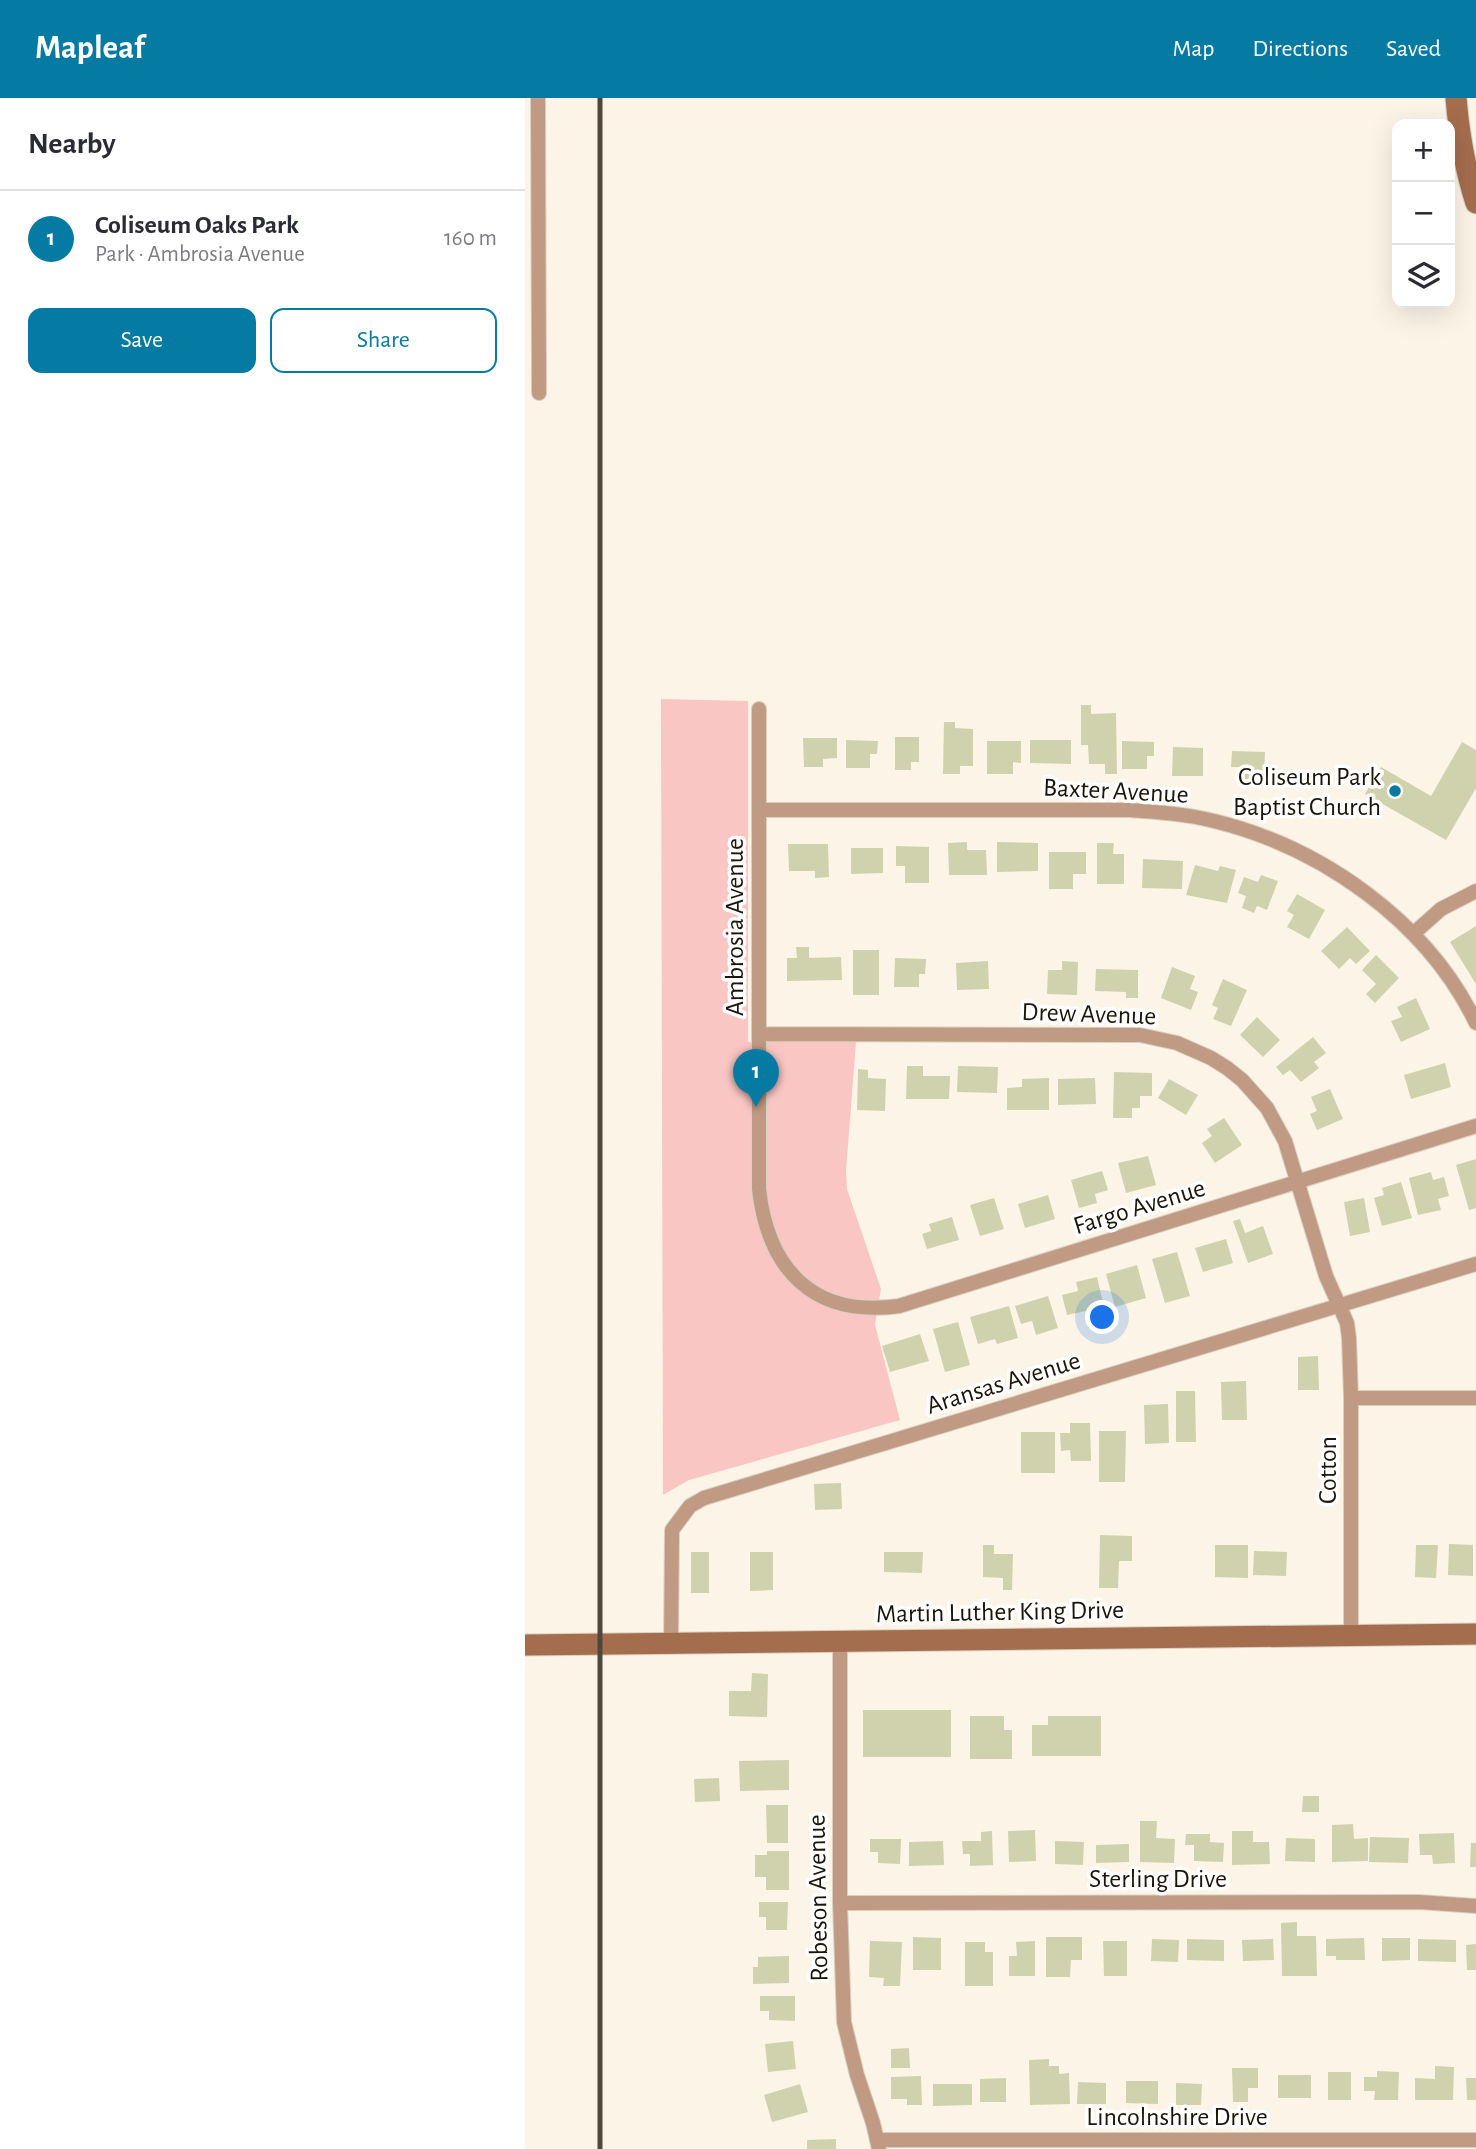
<!DOCTYPE html>
<meta charset="utf-8">
<style>
body{margin:0;font-family:"Alegreya Sans",sans-serif;background:#f7f7f7;color:#2b2b33}
.controls{position:absolute;right:21px;top:21px;display:grid;overflow:hidden;border-radius:14px;box-shadow:0 7px 28px #0002}
.controls button{width:63px;height:63px;display:grid;place-items:center;padding:0;border:0;border-bottom:2px solid #e1e1e2;background:#fff;color:#2b2b33;font:35px sans-serif}
.you{position:absolute;left:578px;top:1220px;width:24px;height:24px;margin:-18px;border:5px solid #fff;border-radius:50%;background:#1a73e8;box-shadow:0 0 0 10px #1a73e833}
.badge{display:grid;place-items:center;width:46px;height:46px;border-radius:50%;background:#057ba3;color:#fff;font-size:23px;font-weight:700}
.pin{position:absolute;translate:-50% -58px;filter:drop-shadow(0 2px 4px #0008)}
.pin::after{content:'';position:absolute;top:37px;width:24px;height:21px;background:inherit;clip-path:polygon(0 0,100% 0,50% 100%)}
.list{margin:0;padding:0;list-style:none}
h2{display:flex;justify-content:space-between;align-items:center;height:91px;margin:0;padding:0 28px;font-size:30px}
h2 small{font-size:23px;font-weight:400;color:#7c7c81}
.list li{display:grid;grid-template-columns:46px 1fr auto;gap:21px;align-items:center;box-sizing:border-box;height:98px;padding:0 28px;border-top:2px solid #e1e1e2}
.list b{display:block;font-size:26px;white-space:nowrap}
.list p{margin:0;font-size:23px;white-space:nowrap;color:#7c7c81}
.list em{font-size:23px;font-style:normal;color:#7c7c81}
.actions{display:flex;gap:14px;padding:21px 28px}
.actions a{flex:1;padding:16px 0;border:2px solid #057ba3;border-radius:14px;text-align:center;font-size:24px;color:#057ba3}
.actions .main{background:#057ba3;color:#fff}
.icon{flex:none;width:38px;height:38px;fill:none;stroke:currentColor;stroke-width:2;stroke-linecap:round;stroke-linejoin:round}
.map{position:relative;flex:none;width:951px;height:2051px;overflow:hidden}
header{display:flex;align-items:center;gap:42px;box-sizing:border-box;height:98px;padding:0 35px;background:#057ba3;color:#fff}
header strong{font-size:33px}
nav{display:flex;gap:38px;margin-inline-start:auto;font-size:24px}
main{display:flex}
aside{flex:1;background:#fff}
.map>svg:first-child{display:block}
</style>
<header>
<strong>Mapleaf</strong>
<nav><a>Map</a><a>Directions</a><a>Saved</a></nav>
</header>
<main>
<aside>
<h2>Nearby<small></small></h2>
<ul class="list">
<li><span class="badge">1</span><div><b>Coliseum Oaks Park</b><p>Park · Ambrosia Avenue</p></div><em>160 m</em></li>
</ul>
<div class="actions"><a class="main">Save</a><a>Share</a></div>
</aside>
<div class="map">
<svg width="951" height="2051" viewBox="0 0 951 2051">
<rect width="100%" height="100%" fill="#fcf4e7"/>
<path fill="#f9c6c4" d="M136,601l87,2v341h108l-10,129 1,18 34,100 -6,36 25,95 -211,60 -26,15z"/>
<path fill="#d0d2ad" d="M556,607h10v9l25,-1 1,61h-12v-10h-16l-1,-19h-7z
M419,624h11v6l18,1v37h-13v8h-17z
M370,639h24v25h-8v8h-16z
M278,640h34v20l-14,1v8h-19z
M321,642l32,1 -1,13h-7v14h-24z
M505,642h41v24l-41,-1z
M462,643h34v22l-8,-1v12h-26z
M597,643l32,1v14h-7v13h-25z
M937,644l14,8v38l-30,52 -81,-46 16,-27 50,29z
M648,649l30,1v28h-31z
M707,653l33,1 -1,28 -23,-1v-12h-10z
M442,744v8h19l1,25h-38l-1,-32z
M472,744l41,1v28l-41,1z
M572,745h17l-1,11h11v30h-27z
M263,746h40l1,33 -14,1v-7h-26z
M371,748l33,1v36h-24v-17h-9z
M326,750h32v25l-32,1z
M524,754h37v22h-13v15h-24z
M618,761l40,2 -1,28 -40,-1z
M670,767l23,6 2,-5 16,4 -9,33 -41,-8z
M736,777l17,6 -11,29 -10,-4 -3,7 -12,-5 4,-12 -8,-3 6,-16 14,5z
M772,796l28,16 -16,29 -22,-12 7,-12 -7,-4z
M951,828v58l-26,-42z
M822,829l23,24 -14,13 -6,-6 -11,11 -18,-18z
M271,849h13v11l32,-1 1,23 -55,1v-23h10z
M328,852h26v45h-26z
M851,857l23,23 -24,25 -9,-9 10,-10 -14,-14z
M370,860l31,1 -1,15h-6v13h-25z
M463,863l1,28 -32,1 -1,-27z
M537,863l16,1 -1,33 -30,-1 1,-24h14z
M647,869l23,9 -5,13 8,3 -7,18 -30,-12z
M571,871l42,1v28h-12v-6l-31,-1z
M698,881l24,11 -16,36 -18,-7 5,-11 -6,-3z
M891,900l14,31 -29,13 -10,-21 11,-4 -5,-10z
M732,919l23,23 -17,17 -23,-22z
M788,939l13,16 -12,9 5,6 -18,14 -11,-12 -7,5 -7,-8z
M920,965l6,24 -40,12 -7,-24z
M382,968h16v10h27l-1,23h-43z
M433,968l40,1 -1,26 -40,-1z
M333,971l10,1v8l18,1 -1,32 -28,-1z
M589,974l38,1v23h-12v12h-8v10h-19z
M524,980v32h-42v-22l15,-1v-8z
M570,980l1,26 -38,1v-26z
M644,981l29,16 -12,20 -28,-17z
M805,991l13,30 -26,11 -7,-16 7,-3 -6,-14z
M699,1020l18,27 -27,18 -13,-20 10,-7 -5,-7z
M623,1058l8,29 -30,8 -8,-30z
M951,1061v49l-7,2 -13,-45z
M577,1073l6,19 -13,4 2,9 -18,5 -8,-28z
M906,1074l2,8 11,-3 5,19 -11,3 3,11 -23,5 -9,-37z
M876,1084l11,36 -30,8 -8,-28 10,-3 -2,-7z
M523,1097l7,24 -30,9 -7,-24z
M469,1100l10,31 -24,7 -10,-31z
M839,1100l6,34 -20,4 -6,-34z
M427,1119l7,23 -32,9 -5,-15 9,-3 -2,-7z
M715,1121l5,14 18,-7 10,28 -25,9 -15,-42z
M701,1141l7,24 -30,9 -8,-24z
M652,1154l13,44 -25,7 -13,-44z
M612,1167l9,33 -31,9 -9,-33z
M572,1179l7,30 -37,8 -5,-20 16,-4 -2,-9z
M523,1198l10,32 -22,7 -4,-14 -11,3 -6,-18z
M484,1208l9,32 -21,6 -2,-5 -17,5 -8,-27z
M433,1224l12,43 -25,7 -12,-43z
M395,1236l9,27 -39,11 -8,-26z
M793,1258l1,34h-21v-33z
M721,1283l1,39h-25l-1,-38z
M651,1293h19l1,51h-20z
M643,1306l1,39 -24,1 -1,-39z
M545,1325h20l1,38h-20l-1,-11 -9,1 -1,-18h10z
M574,1333h27l-1,51h-26z
M496,1334h34v41h-34z
M316,1385l1,26 -27,1 -1,-26z
M575,1437l32,1v25h-13l-1,27h-19z
M924,1446l24,1v31l-25,-1z
M458,1447h11v9h19l-1,36h-9v-12l-20,-1z
M690,1447h33v33l-33,-1z
M891,1447h22l-2,33 -21,-1z
M729,1453l33,1 -1,24 -33,-1z
M166,1454h18v41h-18z
M225,1454h23v38l-23,1z
M359,1454h39l-1,21 -38,-1z
M227,1575l16,1 -1,43 -38,-1v-25h22z
M338,1612h88v47h-88z
M445,1618h34v14h8v29h-42z
M523,1618h53v40h-69v-31h16z
M264,1662v30l-49,1 -1,-30z
M194,1680l1,23 -25,1 -1,-23z
M778,1698h16v16h-17z
M241,1707h22v38h-21z
M615,1723h17l-1,17 19,1 -1,24 -34,-1z
M828,1726l1,15 14,-1v23l-36,1v-37z
M510,1732l1,31 -27,1 -1,-31z
M467,1733l1,34 -23,1v-12h-7l-1,-13h19v-9z
M707,1733h21v11h16l1,22 -38,1z
M929,1735l1,30 -22,1 -1,-9h-12l-1,-21z
M661,1736h24v8l14,1 -1,19 -29,-1v-16h-9z
M845,1739l39,1 -1,25 -39,-1z
M761,1740l29,1v23l-30,-1z
M345,1741h31l-1,25 -22,-1v-11h-8z
M418,1743l1,24 -35,1v-24z
M530,1743l29,1 -1,23 -28,-1z
M946,1745h5v24h-6z
M604,1746v18l-33,1v-18z
M242,1753h22v39h-23v-13h-11v-22h12z
M234,1804h29l-1,28h-21v-13h-7z
M772,1824v14h19l1,40h-35l-1,-53z
M388,1839l28,1v32h-28z
M521,1839h36v23h-11l-1,17h-24z
M839,1840l1,22h-29v-4h-10v-17z
M857,1840h28v22l-28,1z
M627,1841l27,1 -1,22 -27,-1z
M662,1841l37,1v21l-37,-1z
M748,1841l1,21 -31,1 -1,-21z
M893,1841l38,1v22l-38,-1z
M345,1843l32,1 -2,44h-17l1,-8 -15,-1z
M510,1843v35h-26v-20h8l-1,-14z
M578,1843h24v35h-23z
M440,1844h20v10h8v34h-28z
M951,1846v26h-9l-1,-25z
M264,1858v27l-36,1v-17h5v-10z
M235,1898h35v25l-26,-1v-9h-9z
M268,1943l3,28 -28,3 -3,-28z
M384,1950l1,20h-19v-19z
M524,1961v7h10v8l10,-1 1,31 -40,1 -1,-45z
M910,1968l19,1 -1,33h-38v-22l20,1z
M707,1970h26v20h-10v14h-15z
M852,1973l22,1 -1,28h-24l1,-9h-11v-14h13z
M803,1974h23v28h-23z
M753,1977h33v23h-33z
M396,1978l1,29h-15v-6h-16v-22z
M481,1980v24h-26v-23z
M941,1980h10v22h-9z
M601,1983h32v23l-32,-1z
M553,1984l28,1v21h-29z
M651,1985l26,1 -1,21h-25z
M275,1986l8,28 -36,10 -8,-27z
M408,1986h39v21l-39,1z
M311,2041v10h-29v-9z"/>
<g fill="none" stroke-linecap="round" stroke-linejoin="round">
<defs>
<path id="street" d="M13,0l1,295
M234,611v480c9,81 55,129 140,117l577,-180
M234,712h370c29,2 57,4 85,11 107,26 213,100 262,202
M888,836l28,-25 35,-18
M234,936l381,1 37,8 34,15 16,10 15,12 25,28 18,33 41,135 21,47 2,15 2,60v238
M826,1300h125
M315,1543v262l4,119 13,53 16,48 6,26
M146,1546l1,-114 18,-24 14,-8 772,-234
M315,1805l579,-1 57,4
M353,2042h598"/>
<path id="secondary" d="M931,0c3,36 9,71 20,105
M0,1547l951,-11"/>
</defs>
<use href="#street" stroke="#d8d0c3" stroke-width="16"/>
<use href="#secondary" stroke="#d8d0c3" stroke-width="23"/>
<use href="#street" stroke="#c19a84" stroke-width="14"/>
<use href="#secondary" stroke="#a46d4d" stroke-width="21"/>
<path stroke="#4e473a" stroke-width="5" d="M75,2051v-2051"/>
</g>
<circle fill="#057ba3" stroke="#fff" stroke-width="2.5" cx="870" cy="693" r="7"/>
<g text-anchor="middle" stroke-width="7" stroke-linejoin="round" paint-order="stroke">
<g font-size="26" fill="#1c1509" stroke="#fff" text-anchor="end">
<text x="856" y="687">Coliseum Park<tspan x="856" dy="30">Baptist Church</tspan></text>
</g>
<g font-size="26" fill="#1c1509" stroke="#fff">
<text transform="translate(591 692) rotate(3)" y="9">Baxter Avenue</text>
<text transform="translate(209 829) rotate(-90)" y="9">Ambrosia Avenue</text>
<text transform="translate(564 915) rotate(2)" y="9">Drew Avenue</text>
<text transform="translate(614 1108) rotate(-17)" y="9">Fargo Avenue</text>
<text transform="translate(478 1284) rotate(-17)" y="9">Aransas Avenue</text>
<text transform="translate(802 1372) rotate(-90)" y="9">Cotton</text>
<text transform="translate(475 1513) rotate(-1)" y="9">Martin Luther King Drive</text>
<text x="633" y="1789">Sterling Drive</text>
<text transform="translate(292 1800) rotate(-91)" y="9">Robeson Avenue</text>
<text x="652" y="2027">Lincolnshire Drive</text>
</g>
</g>
</svg>
<div class="controls">
<button>+</button>
<button>−</button>
<button><svg class="icon" aria-label="layers" viewBox="0 0 24 24"><path d="M12 4l9 5-9 5-9-5zM3 14l9 5 9-5"/></svg></button>
</div>
<div class="you"></div>
<div class="pin badge" style="left:231px;top:1009px">1</div>
</div>
</main>
